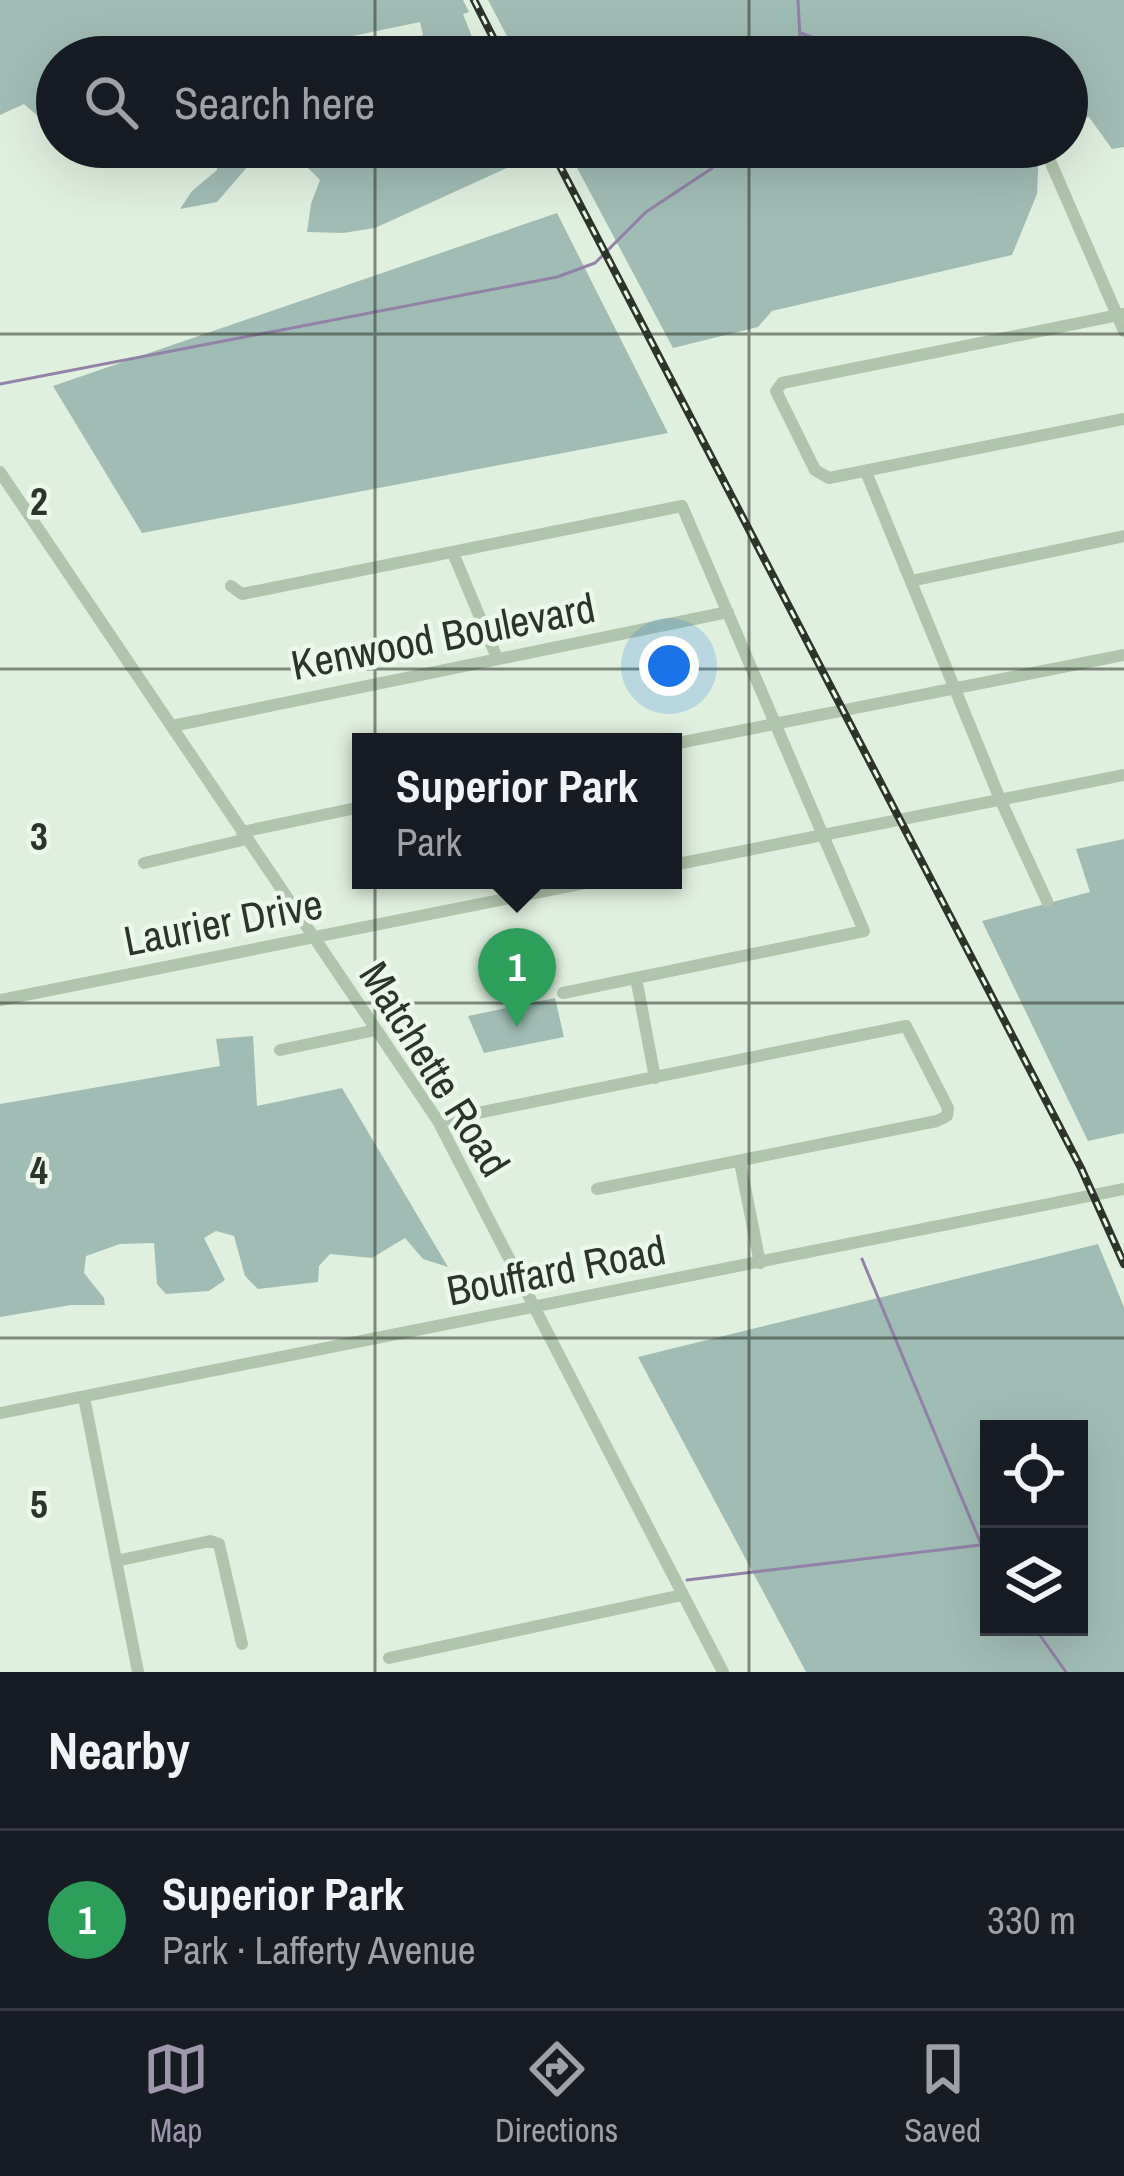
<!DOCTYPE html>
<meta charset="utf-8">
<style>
body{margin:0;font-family:"Archivo Narrow",sans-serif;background:#242831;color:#f1f3f6}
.controls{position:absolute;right:36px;bottom:36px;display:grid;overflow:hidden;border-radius:0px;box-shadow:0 12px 48px #0002}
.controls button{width:108px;height:108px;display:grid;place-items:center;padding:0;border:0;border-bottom:3px solid #363941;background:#171b24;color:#f1f3f6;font:60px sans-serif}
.you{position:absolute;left:669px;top:666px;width:42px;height:42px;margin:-30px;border:9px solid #fff;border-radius:50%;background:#1a73e8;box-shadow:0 0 0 18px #1a73e833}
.badge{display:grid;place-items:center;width:78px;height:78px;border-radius:50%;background:#9e96ac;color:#fff;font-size:39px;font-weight:700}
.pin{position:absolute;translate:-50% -99px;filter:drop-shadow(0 3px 6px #0008)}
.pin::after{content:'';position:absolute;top:63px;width:42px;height:36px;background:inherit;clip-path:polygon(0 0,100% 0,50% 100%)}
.popup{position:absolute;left:352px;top:733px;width:330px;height:156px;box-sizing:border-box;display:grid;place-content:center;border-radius:0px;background:#171b24;filter:drop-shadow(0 3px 9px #0005);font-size:39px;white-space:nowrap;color:#9ea1a6}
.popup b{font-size:45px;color:#f1f3f6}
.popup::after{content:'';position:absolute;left:50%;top:100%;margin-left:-24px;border:24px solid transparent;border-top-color:#171b24}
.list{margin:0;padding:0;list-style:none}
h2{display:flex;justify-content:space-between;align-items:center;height:156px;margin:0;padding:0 48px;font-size:51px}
h2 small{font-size:39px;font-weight:400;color:#9ea1a6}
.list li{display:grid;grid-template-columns:78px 1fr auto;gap:36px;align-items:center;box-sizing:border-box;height:180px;padding:0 48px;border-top:3px solid #363941}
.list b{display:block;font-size:45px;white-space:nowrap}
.list p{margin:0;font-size:39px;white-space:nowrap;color:#9ea1a6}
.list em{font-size:39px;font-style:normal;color:#9ea1a6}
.icon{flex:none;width:66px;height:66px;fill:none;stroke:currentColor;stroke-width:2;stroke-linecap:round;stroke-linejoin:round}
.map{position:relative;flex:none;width:1124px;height:1672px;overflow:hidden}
.search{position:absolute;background:#171b24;box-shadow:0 12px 48px #0002;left:36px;right:36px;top:36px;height:132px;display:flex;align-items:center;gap:30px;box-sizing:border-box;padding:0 42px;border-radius:66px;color:#9ea1a6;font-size:45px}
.sheet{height:336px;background:#171b24}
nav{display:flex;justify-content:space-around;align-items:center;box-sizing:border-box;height:168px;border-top:3px solid #363941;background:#171b24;font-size:33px;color:#9ea1a6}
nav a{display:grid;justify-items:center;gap:6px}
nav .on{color:#9e96ac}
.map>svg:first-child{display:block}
</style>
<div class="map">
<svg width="1124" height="1672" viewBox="0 0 1124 1672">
<rect width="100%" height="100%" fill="#e0f0df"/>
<path fill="#a0bdb5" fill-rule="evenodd" d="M0,0h463l6,12 -6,2 17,43h-150l57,-7 36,-15 -3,-13 -140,29 4,6h-227v62l-18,-2 -15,-13 -24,11z
M488,0h636v147l-12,2 -23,-32 -22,5v-65h-549z
M212,147h63l-26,18 -32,37 -37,7 12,-18 25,-21v-17z
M287,147h227l-5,20 -134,61 -32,5 -36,-1 4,-28 9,-24z
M566,147h473l-2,47 -25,61 -240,56 -14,16 -85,21z
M557,213l111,220 -526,100 -89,-147z
M1124,839v294l-36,8 -106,-220 108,-29 -14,-43z
M555,998l9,39 -80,16 -16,-37z
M253,1036l4,70 85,-18 106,179 -25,-8 -18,-21 -33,20 -42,-4 -11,12 -1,16 -60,7 -13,-13 -11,-40 -18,-5 -12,7 21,42 -16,11 -43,3 -9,-10 -3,-41 -34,1 -34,12 -2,17 20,25 1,7h-34l-71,12v-213l220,-38 -4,-27z
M1098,1244l26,63v365h-318l-168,-315zM989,1429h90v198h-90z"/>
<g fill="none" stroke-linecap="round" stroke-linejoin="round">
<path stroke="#9281a9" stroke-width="3" d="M798,0l3,57
M801,33l23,9 13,15
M0,384l557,-107 38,-14 51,-51 65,-43 19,-22
M862,1259c40,95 80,190 119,285
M687,1580l302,-36
M1034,1627l32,45"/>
<path stroke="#b0c6ac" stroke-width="12" d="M1044,147l80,184
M1124,314l-342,69 -6,8 39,79 14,8 295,-59
M0,472l438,649 285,551
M866,472l134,327 47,102
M453,553l44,105
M911,581l213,-45
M231,586l11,8 440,-88 182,425 -301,62
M172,726l556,-114
M673,744l451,-89
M242,832l119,-25
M144,863l103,-24
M673,865l451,-90
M636,978l19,100
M0,1000l600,-120
M280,1050l96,-20
M438,1121l468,-95 42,82 -1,8 -10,5 -340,68
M740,1162l20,101
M84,1397l54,275
M0,1413l1124,-224
M116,1561l94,-20 9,3 23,100
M389,1658l293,-63"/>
<defs>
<path id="rail" d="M474,0l29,57
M550,147l531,1021 43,96"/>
</defs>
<use href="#rail" stroke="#2d352a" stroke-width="8"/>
<use href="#rail" stroke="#ecf8eb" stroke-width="3" stroke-dasharray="9" stroke-linecap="butt"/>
</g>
<path fill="none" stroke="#2d352a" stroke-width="3" stroke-opacity="0.55" d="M375,0v57M749,0v57M375,147v1525M749,147v1525M0,334h1124M0,669h1124M0,1003h1124M0,1338h1124"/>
<g text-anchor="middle" stroke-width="9" stroke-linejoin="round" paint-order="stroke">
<g font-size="42" fill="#2d352a" stroke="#ecf8eb">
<text transform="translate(443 636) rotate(-11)" y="15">Kenwood Boulevard</text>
<text transform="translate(223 922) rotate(-11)" y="15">Laurier Drive</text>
<text transform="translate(435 1069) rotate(58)" y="15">Matchette Road</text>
<text transform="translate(556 1270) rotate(-11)" y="15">Bouffard Road</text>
</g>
</g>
<g font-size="39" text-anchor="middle" font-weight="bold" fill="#2d352a" stroke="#ecf8eb" stroke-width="9" stroke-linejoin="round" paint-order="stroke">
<text x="39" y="515">2</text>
<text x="39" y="850">3</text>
<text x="39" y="1184">4</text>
<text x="39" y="1518">5</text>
</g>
</svg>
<div class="controls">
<button><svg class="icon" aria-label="locate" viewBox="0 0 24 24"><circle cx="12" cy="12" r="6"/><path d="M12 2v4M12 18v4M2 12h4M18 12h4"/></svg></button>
<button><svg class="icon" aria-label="layers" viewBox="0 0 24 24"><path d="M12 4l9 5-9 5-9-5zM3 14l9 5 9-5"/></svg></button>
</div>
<div class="you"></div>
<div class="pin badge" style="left:517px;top:1027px;background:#2e9e5b">1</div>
<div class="popup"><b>Superior Park</b>Park</div>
<div class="search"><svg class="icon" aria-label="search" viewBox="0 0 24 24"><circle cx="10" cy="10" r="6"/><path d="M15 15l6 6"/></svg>Search here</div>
</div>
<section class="sheet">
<h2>Nearby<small></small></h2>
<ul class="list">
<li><span class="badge" style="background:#2e9e5b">1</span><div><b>Superior Park</b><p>Park · Lafferty Avenue</p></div><em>330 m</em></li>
</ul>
</section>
<nav>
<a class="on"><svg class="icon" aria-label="map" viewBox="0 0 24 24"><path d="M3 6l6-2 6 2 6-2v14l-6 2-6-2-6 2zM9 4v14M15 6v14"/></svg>Map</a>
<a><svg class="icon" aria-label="directions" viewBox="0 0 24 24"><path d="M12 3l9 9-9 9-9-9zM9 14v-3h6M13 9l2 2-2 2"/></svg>Directions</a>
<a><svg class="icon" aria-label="saved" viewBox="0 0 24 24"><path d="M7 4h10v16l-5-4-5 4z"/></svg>Saved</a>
</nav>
